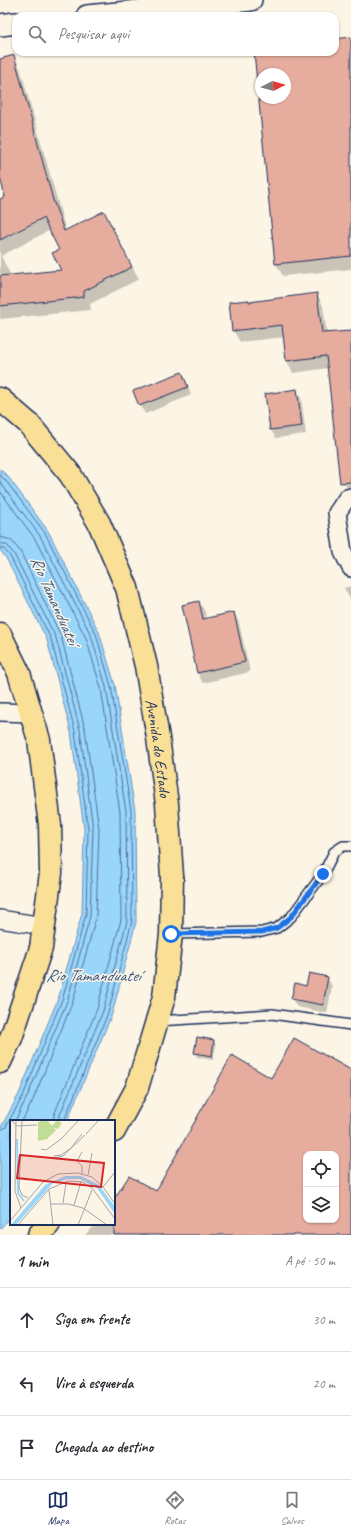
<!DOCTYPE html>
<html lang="pt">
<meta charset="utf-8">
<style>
body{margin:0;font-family:Caveat,sans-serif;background:#f7f7f7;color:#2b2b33}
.controls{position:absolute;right:12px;bottom:12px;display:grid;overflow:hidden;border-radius:8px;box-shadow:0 1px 3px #0004}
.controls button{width:36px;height:36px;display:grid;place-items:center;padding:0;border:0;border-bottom:1px solid #e1e1e2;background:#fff;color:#2b2b33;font:20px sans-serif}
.compass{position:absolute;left:255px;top:68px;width:36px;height:36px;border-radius:50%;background:#fff;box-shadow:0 1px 3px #0004;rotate:84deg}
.stop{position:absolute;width:12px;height:12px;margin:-9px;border:3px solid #1a73e8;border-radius:50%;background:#fff}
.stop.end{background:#1a73e8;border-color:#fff;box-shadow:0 1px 4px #0008}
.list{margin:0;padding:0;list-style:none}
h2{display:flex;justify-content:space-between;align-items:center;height:52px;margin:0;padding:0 16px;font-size:17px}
h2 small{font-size:13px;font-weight:400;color:#7c7c81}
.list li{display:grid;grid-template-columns:26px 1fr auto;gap:12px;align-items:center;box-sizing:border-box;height:64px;padding:0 16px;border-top:1px solid #e1e1e2}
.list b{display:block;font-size:15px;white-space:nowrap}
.list em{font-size:13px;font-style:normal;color:#7c7c81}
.icon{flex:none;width:22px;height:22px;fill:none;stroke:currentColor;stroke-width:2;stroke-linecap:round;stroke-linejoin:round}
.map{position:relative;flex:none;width:351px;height:1235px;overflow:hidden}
.search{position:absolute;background:#fff;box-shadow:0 1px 3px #0004;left:12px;right:12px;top:12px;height:44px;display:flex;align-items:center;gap:10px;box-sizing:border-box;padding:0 14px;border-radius:12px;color:#7c7c81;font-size:15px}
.sheet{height:244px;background:#fff}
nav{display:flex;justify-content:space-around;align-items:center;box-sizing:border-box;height:56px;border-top:1px solid #e1e1e2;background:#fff;font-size:11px;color:#7c7c81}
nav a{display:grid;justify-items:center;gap:2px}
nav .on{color:#1b2f5e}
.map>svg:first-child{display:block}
</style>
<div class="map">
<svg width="351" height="1235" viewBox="0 0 351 1235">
<rect width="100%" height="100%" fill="#fcf5e5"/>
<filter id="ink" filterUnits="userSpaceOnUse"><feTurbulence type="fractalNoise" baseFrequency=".025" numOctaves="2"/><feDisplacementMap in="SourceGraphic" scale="8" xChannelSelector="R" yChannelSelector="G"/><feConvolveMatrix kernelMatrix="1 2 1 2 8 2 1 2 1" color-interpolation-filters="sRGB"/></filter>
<g filter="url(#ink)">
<path fill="#9ad5fa" stroke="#6793bc" d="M0,469l9,9 39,53 51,101 16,53 20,126 1,111 -24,92 -45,107h-56v95l-11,13v-100l19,-35 40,-98 23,-83 2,-84 -13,-97 -24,-92 -41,-82 -6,-8z"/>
<path fill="#0003" fill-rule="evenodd" d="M351,38v231l-68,7 -7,-12 -21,-212h80v-13zM261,74h24v24h-24z
M13,56l7,12 46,163 44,-6 29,54 -49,25 1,6 -91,9v-119l6,-3 -6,-23v-114zM50,230l10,20 2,21 -51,5 -10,-20z
M317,294l6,12 4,28 24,-3v160h-2l-7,-11 -14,-112 -35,5 -6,-12 -3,-24 -44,5 -7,-12 16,-27z
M186,381l5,14 -46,19 -11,-22z
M296,390l5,8 5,36 -30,4 -5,-8 -5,-35z
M351,586v15l-7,-13z
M199,602l6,10 1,7 28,-6 5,10 11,49 -47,11 -6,-11z
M327,978l5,8 -5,27 -30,-6 -5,-8 15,-12z
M198,1038l16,3 2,4 -3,15 -16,-3 -2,-4z
M351,1071v164h-266l11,-11h18v-24l42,-8 116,-113zM306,1154h30v66h-30z"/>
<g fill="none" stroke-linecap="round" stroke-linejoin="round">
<path stroke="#4e719c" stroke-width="1" d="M0,475l6,6 39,52 51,101 15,52 20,125 1,110 -24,92 -44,108
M0,482l40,54 51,99 15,52 20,124 1,110 -24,90 -44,106v4
M0,491l35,48 51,99 15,50 19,124 1,108 -24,89 -43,106 -1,6
M0,537l11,3 9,11 41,85 24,93 14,100 -3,88 -23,84 -40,99 -11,21
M0,543l7,2 7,9 42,84 24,92 13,99 -3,87 -22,83 -41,98 -12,24
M0,548l4,1 6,7 41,83 24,92 13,98 -2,85 -23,83 -40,99 -18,32 -5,2"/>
</g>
<path fill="#e6ad9f" stroke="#1b2f5e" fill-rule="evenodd" d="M351,37v219l-76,8 -21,-212h81v-13zM261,74h24v24h-24z
M14,55l39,145 11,31 40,-20 28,56 -48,24v6l-84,9v-30l61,-6 -9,-17 7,-3 -16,-32 -43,22v-41l5,-2 -5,-20v-118z
M317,293l5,40 29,-2v151l-11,1 -14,-127 -40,5 -4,-36 -50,6 -3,-29 20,-2v2z
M182,372l6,15 -49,19 -6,-15z
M297,389l5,37 -32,4 -5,-36z
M199,601l4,18 31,-7 11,50 -48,11 -15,-68z
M309,973l19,4 -5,28 -32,-6 4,-16 11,3z
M197,1037l17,3 -2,16 -18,-3z
M294,1038l57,32v165h-237v-36l15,-23 27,15 76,-136 39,23zM306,1154h30v66h-30z"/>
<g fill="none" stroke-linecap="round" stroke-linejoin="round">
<defs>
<path id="service" d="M171,934l91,-2 15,-4 14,-11 32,-43 11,-22 9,-6h8
M157,1021l115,-7 79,11"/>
<path id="minor" d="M351,497l-4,1 -10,15 6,39 8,16
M0,712l31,1
M0,919l43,7"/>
<path id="tertiary" d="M87,16l164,-16
M0,25l16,-2"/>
<g id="trunk">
<path id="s1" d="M0,399l28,24 42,51 29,49 28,65 19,78 12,72 9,66 5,72 -1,58 -7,63 -27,91 -23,43"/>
<path d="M0,634l19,39 20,67 11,85 1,48 -10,75 -30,90 -11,24"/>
<path d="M39,1235l10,-11"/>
</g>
</defs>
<use href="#service" stroke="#1b2f5e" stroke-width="12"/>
<use href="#minor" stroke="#1b2f5e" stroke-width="20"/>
<use href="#tertiary" stroke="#1b2f5e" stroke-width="24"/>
<use href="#trunk" stroke="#1b2f5e" stroke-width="25"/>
<use href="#service" stroke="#fcf5e5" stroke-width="9"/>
<use href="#minor" stroke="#fcf5e5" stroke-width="17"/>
<use href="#tertiary" stroke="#fcf5e5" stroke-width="21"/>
<use href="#trunk" stroke="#fadf96" stroke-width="22"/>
</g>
</g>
<g fill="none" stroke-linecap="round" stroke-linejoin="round" filter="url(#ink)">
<path stroke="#1a73e8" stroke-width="5" d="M171,934l91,-2 15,-4 14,-11 32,-43"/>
</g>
<g text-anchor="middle" stroke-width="3" stroke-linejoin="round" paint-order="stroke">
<g font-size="16" fill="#1b2f5e" stroke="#fcf5e5">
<text dy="6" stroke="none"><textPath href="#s1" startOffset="394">Avenida do Estado</textPath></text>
</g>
<g font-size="17" font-style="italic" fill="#3b5885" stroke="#fcf5e5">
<text transform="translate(55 600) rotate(66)" y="6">Rio Tamanduateí</text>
<text x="93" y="981">Rio Tamanduateí</text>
</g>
</g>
<g transform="translate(10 1120)">
<rect width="105" height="105" fill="#fcf5e5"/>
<path d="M37,0l5,6 5,-6 5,3 -4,6 -5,-2 3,3 -9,9 -9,2v-19z" fill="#c1dc94"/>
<path d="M55,56h16l18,9 16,22v7l-18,-26 -17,-9h-13l-15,5 -36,41h-5l34,-40z" fill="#9ad5fa"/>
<path fill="none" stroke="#9ad5fa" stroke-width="2" d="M7,19l1,54 6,8"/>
<path fill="none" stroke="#a2a6af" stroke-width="1" d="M1,0l6,6 20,-1M6,0l-1,71 6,17M12,0l-3,68 3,7 6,3M72,14l-11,14 -10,7 -7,1v2l9,-2 22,-21M76,14l13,-14M31,29l5,1 15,-11 18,-19M72,32l-5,9 5,5v8M78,55l4,-22M93,67l12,-15M39,70l4,35M53,83l3,-20M41,84h17l15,4 24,17M64,85l7,-23M0,101l33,-39 15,-8 20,-1 14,4 11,10 12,17M8,105l31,-36 19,-8 14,1 10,6 23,31M34,105h28M68,105l14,-35"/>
<path fill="#d62828" fill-opacity="0.15" stroke="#d62828" stroke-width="2" d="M10,35l84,8 -3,24 -84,-9z"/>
<rect width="105" height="105" fill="none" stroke="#1b2f5e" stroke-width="2"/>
</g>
</svg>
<div class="controls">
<button><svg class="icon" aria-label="locate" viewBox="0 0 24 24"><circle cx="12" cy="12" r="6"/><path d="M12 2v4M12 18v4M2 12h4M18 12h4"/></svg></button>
<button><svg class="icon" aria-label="layers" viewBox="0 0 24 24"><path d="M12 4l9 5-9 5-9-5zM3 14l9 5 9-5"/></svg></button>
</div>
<svg class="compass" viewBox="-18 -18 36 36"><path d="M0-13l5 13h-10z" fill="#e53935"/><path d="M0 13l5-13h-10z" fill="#7c7c81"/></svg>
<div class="stop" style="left:171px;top:934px"></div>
<div class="stop end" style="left:323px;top:874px"></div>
<div class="search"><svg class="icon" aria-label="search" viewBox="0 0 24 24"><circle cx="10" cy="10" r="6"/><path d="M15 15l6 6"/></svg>Pesquisar aqui</div>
</div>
<section class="sheet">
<h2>1 min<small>A pé · 50 m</small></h2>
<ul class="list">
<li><svg class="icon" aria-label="ahead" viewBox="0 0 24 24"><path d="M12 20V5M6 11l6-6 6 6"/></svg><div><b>Siga em frente</b></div><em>30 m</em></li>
<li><svg class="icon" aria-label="left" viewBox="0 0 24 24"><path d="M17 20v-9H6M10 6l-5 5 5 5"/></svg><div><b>Vire à esquerda</b></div><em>20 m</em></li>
<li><svg class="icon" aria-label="arrive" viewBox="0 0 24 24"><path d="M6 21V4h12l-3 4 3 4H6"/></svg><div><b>Chegada ao destino</b></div></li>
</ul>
</section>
<nav>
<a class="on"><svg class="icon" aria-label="map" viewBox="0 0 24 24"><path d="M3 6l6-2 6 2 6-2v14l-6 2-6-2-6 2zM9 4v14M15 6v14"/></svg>Mapa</a>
<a><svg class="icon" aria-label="directions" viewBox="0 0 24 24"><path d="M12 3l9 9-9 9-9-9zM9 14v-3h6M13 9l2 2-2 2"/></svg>Rotas</a>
<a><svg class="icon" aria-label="saved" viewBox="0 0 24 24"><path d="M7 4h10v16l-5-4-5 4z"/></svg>Salvos</a>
</nav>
